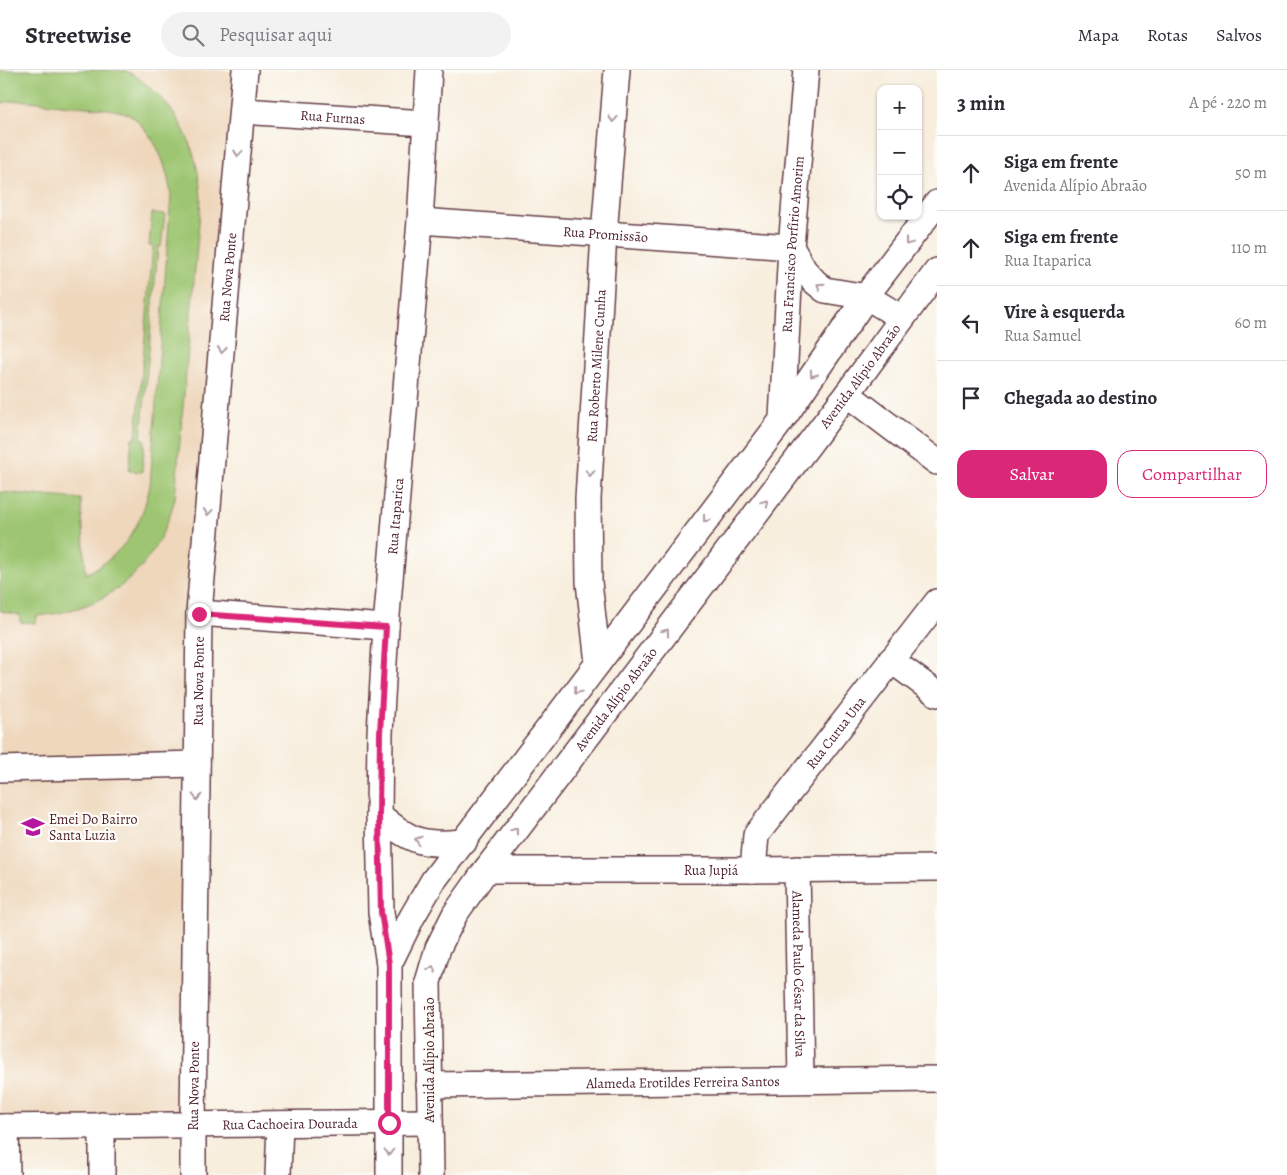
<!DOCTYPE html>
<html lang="pt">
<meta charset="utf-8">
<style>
body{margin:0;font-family:Alegreya,serif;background:#f2f2f3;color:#2b2b33}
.controls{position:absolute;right:15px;top:15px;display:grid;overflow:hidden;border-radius:10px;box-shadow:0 1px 4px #0004}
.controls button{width:45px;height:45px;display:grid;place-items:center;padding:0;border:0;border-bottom:1px solid #e1e1e2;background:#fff;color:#2b2b33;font:25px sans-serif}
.stop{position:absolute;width:15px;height:15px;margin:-11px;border:4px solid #db2777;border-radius:50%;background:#fff}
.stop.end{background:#db2777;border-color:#fff;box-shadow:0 1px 5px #0008}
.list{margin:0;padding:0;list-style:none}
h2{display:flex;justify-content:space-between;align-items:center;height:65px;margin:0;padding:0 20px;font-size:21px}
h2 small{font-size:16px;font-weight:400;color:#7c7c81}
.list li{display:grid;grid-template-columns:32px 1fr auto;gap:15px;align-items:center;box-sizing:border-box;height:75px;padding:0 20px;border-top:1px solid #e1e1e2}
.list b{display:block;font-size:19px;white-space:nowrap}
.list p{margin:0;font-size:16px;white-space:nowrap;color:#7c7c81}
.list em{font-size:16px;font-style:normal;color:#7c7c81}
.actions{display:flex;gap:10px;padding:15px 20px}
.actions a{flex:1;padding:11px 0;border:1px solid #db2777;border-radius:15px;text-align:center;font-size:18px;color:#db2777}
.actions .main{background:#db2777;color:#fff}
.icon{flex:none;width:28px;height:28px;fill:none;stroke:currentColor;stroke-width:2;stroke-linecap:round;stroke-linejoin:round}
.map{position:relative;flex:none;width:937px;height:1105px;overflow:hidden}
header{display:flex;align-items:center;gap:30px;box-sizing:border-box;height:70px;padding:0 25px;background:#fff;border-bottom:1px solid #e1e1e2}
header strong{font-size:24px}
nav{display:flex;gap:28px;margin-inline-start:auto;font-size:18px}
.search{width:350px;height:45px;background:#f2f2f3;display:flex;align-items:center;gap:12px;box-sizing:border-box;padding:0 18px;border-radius:28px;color:#7c7c81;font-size:19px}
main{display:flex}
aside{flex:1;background:#fff}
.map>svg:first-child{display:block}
</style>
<header>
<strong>Streetwise</strong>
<div class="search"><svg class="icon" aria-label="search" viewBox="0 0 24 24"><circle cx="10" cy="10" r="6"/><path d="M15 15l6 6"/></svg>Pesquisar aqui</div>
<nav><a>Mapa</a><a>Rotas</a><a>Salvos</a></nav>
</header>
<main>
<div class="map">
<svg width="937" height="1105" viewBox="0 0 937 1105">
<rect width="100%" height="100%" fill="#fdfcf7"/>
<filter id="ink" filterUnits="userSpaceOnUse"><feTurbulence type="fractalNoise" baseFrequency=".02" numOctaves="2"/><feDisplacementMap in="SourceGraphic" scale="10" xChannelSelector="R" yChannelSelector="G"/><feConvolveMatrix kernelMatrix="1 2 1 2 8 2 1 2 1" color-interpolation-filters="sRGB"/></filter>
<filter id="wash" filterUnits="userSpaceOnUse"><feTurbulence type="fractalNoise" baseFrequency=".0096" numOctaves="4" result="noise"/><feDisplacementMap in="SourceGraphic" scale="20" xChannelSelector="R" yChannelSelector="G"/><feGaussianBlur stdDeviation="1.12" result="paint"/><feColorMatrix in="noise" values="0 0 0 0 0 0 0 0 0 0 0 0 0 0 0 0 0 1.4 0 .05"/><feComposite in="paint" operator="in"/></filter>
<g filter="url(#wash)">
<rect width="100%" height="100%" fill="#f8eede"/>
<path fill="#eed7bb" d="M0,0h240l-41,543 -6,510 -193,4z"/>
<path fill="#9ec672" stroke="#74724e" d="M0,0c32,0 64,0 96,0 9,0 22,0 30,1 8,3 16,10 22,15 36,29 51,70 53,114l-26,298c-19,71 -63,111 -138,118l-1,7 -16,-1v-7l-20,-4v-119l81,7 5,75c38,-20 55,-47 64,-88l21,-291c-4,-27 -12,-52 -32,-72 -3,-3 -6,-7 -9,-8 -15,-8 -51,-8 -69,-10 -19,-2 -43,-8 -61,-1z
M152,143l13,1 -4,33h-3l-17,192h4l-3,33 -13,-1 3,-33h4l17,-192h-4z"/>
</g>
<g filter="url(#ink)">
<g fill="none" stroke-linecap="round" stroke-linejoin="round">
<defs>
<g id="minor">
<path id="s1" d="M242,41l183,12"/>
<path id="s2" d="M420,151l371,26"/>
<path d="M791,177l13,23 11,12 10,8 42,7 35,21"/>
<path d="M847,324l90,68"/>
<path id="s3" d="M782,349l9,-172 15,-177"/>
<path d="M199,543l187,14"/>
<path d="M891,590l46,34"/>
<path id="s4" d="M598,593l-9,-81 -1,-83 16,-264 13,-165"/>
<path d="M0,699l197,-5"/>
<path d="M379,745c32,27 43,31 85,27"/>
<path id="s5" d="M797,799l4,211"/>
<path id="s6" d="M486,800h267l184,-2"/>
<path id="s7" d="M753,800l3,-35 181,-233"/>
<path id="s8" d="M389,894l-8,-52 -2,-97 1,-82 6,-106 34,-406 9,-151"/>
<path id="s9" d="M429,1015l508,-6"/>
<path d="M102,1055v50"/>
<path id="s10" d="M0,1057l429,-5"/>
<path d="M6,1057l1,48"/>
<path id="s11" d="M193,1105v-52l6,-510 46,-543"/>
<path d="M278,1105l2,-51"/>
<path d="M389,1105v-211l23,-47 21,-36 349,-461 91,-133 64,-84"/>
<path id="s12" d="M431,1105l-3,-193 10,-34 17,-34 31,-44 361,-476 90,-123"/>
</g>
</defs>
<use href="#minor" stroke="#643e46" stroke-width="28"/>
<use href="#minor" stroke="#fff" stroke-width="25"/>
</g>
<defs><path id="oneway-chevron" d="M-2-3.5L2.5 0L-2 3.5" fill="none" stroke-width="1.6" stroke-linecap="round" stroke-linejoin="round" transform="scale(1.25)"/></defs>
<g stroke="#ae9aa0">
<use href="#oneway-chevron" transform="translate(613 49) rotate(94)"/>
<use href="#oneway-chevron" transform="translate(238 83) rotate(95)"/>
<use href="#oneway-chevron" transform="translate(908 172) rotate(127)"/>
<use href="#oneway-chevron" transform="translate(820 216) rotate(-146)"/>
<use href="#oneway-chevron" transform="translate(222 280) rotate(95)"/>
<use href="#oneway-chevron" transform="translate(813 304) rotate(125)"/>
<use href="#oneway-chevron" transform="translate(590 403) rotate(93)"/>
<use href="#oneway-chevron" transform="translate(765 433) rotate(-53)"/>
<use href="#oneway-chevron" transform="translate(208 442) rotate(95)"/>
<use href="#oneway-chevron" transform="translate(706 449) rotate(127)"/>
<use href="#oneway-chevron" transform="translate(666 562) rotate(-53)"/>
<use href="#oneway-chevron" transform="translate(577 621) rotate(127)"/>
<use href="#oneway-chevron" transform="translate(197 727) rotate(91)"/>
<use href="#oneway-chevron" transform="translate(515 761) rotate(-53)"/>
<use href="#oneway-chevron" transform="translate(418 770) rotate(-162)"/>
<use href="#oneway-chevron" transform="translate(432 899) rotate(-73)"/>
<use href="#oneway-chevron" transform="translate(389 1082) rotate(90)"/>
</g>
</g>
<g fill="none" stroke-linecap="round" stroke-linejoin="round" filter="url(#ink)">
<path stroke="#db2777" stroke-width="6" d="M199,544l187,13 -6,106 -1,82 2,97 8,52v159"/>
</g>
<defs>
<symbol id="school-bare" viewBox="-9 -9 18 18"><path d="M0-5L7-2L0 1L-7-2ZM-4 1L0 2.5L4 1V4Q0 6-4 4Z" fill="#b5179e" stroke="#fdfcf7" stroke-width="2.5" paint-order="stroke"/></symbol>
</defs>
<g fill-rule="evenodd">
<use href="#school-bare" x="17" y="741" width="32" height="32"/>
</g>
<g text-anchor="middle" stroke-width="4.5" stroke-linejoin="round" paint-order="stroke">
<g font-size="14" fill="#4a1f2b" stroke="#fdfcf7">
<text dy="5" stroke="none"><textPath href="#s1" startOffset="91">Rua Furnas</textPath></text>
<text dy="5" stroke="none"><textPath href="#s2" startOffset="186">Rua Promissão</textPath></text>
<text dy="5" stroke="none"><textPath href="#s3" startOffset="175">Rua Francisco Porfírio Amorim</textPath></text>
<text dy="5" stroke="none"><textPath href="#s11" startOffset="899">Rua Nova Ponte</textPath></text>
<text dy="5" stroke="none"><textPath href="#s4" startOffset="298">Rua Roberto Milene Cunha</textPath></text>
<text dy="5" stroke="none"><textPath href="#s12" startOffset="940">Avenida Alípio Abraão</textPath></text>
<text dy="5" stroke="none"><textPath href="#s8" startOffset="449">Rua Itaparica</textPath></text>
<text dy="5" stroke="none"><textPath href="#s11" startOffset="494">Rua Nova Ponte</textPath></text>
<text dy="5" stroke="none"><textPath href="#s12" startOffset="535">Avenida Alípio Abraão</textPath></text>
<text dy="5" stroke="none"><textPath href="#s7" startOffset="165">Rua Curua Una</textPath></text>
<text dy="5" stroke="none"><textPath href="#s6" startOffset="225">Rua Jupiá</textPath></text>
<text dy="5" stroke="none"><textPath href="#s5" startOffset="105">Alameda Paulo César da Silva</textPath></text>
<text transform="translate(429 990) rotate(-90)" y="5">Avenida Alípio Abraão</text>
<text dy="5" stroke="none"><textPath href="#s9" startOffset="254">Alameda Erotildes Ferreira Santos</textPath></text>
<text dy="5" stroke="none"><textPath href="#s11" startOffset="89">Rua Nova Ponte</textPath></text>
<text dy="5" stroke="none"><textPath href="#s10" startOffset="290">Rua Cachoeira Dourada</textPath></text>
</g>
<g font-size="14" fill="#4a1f2b" stroke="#fdfcf7" text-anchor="start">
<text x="49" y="754">Emei Do Bairro<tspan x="49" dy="16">Santa Luzia</tspan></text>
</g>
</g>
</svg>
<div class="controls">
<button>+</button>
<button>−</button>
<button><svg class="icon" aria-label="locate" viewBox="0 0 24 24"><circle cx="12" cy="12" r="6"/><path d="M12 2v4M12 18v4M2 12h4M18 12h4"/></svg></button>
</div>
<div class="stop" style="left:389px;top:1053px"></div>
<div class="stop end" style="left:199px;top:544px"></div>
</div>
<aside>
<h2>3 min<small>A pé · 220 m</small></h2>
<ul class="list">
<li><svg class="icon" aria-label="ahead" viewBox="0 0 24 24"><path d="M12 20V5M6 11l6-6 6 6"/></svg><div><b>Siga em frente</b><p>Avenida Alípio Abraão</p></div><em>50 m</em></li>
<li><svg class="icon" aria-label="ahead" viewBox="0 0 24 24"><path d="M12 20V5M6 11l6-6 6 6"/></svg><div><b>Siga em frente</b><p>Rua Itaparica</p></div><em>110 m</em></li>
<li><svg class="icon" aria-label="left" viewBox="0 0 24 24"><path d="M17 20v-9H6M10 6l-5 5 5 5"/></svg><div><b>Vire à esquerda</b><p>Rua Samuel</p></div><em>60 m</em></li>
<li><svg class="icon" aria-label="arrive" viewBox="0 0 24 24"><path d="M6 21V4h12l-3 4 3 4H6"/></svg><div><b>Chegada ao destino</b></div></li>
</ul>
<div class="actions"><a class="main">Salvar</a><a>Compartilhar</a></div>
</aside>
</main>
